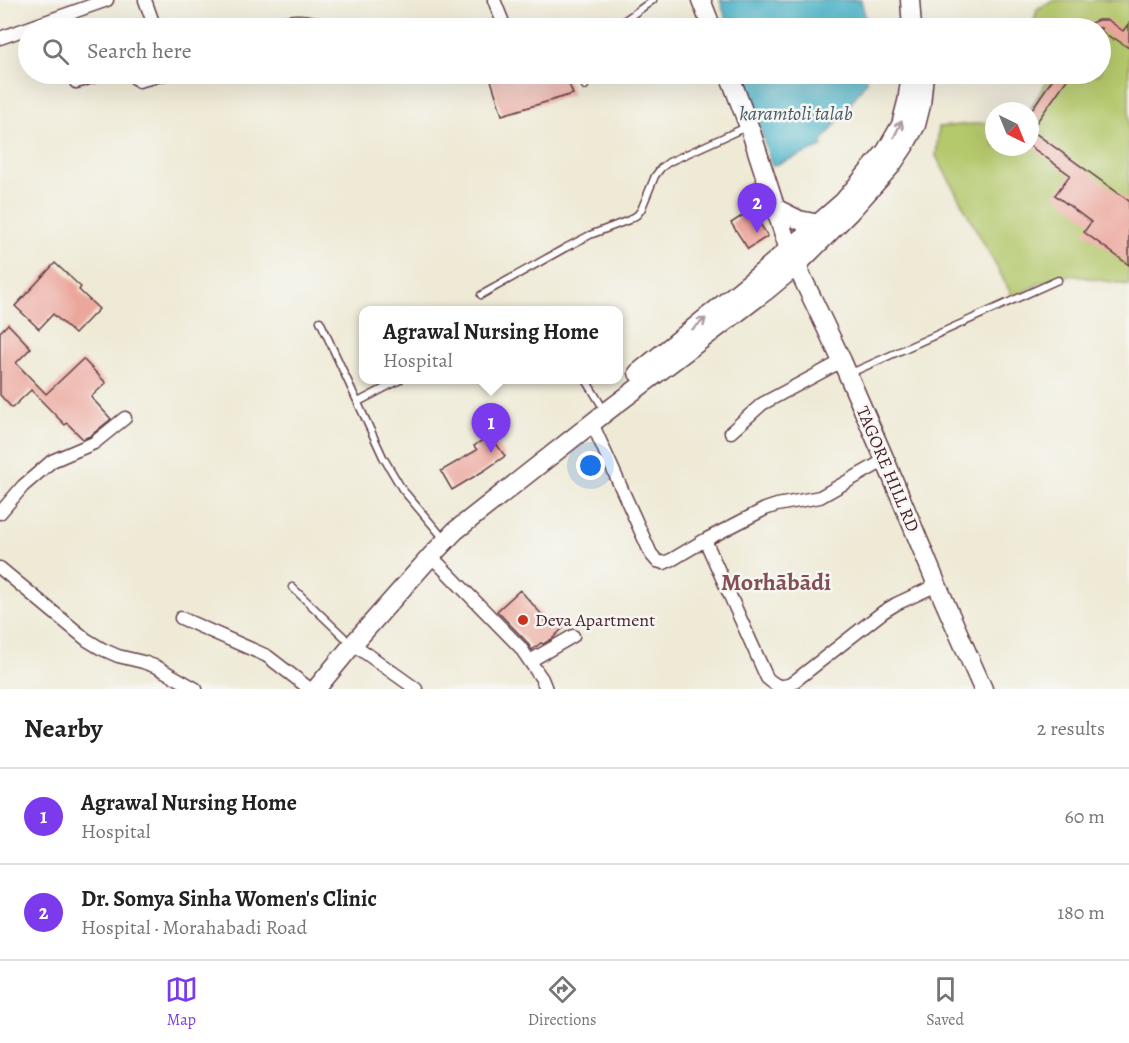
<!DOCTYPE html>
<meta charset="utf-8">
<style>
body{margin:0;font-family:Alegreya,serif;background:#f6f6f6;color:#222}
.compass{position:absolute;left:985px;top:102px;width:54px;height:54px;border-radius:50%;background:#fff;box-shadow:0 6px 24px #0002;rotate:137deg}
.you{position:absolute;left:591px;top:466px;width:21px;height:21px;margin:-15px;border:4px solid #fff;border-radius:50%;background:#1a73e8;box-shadow:0 0 0 9px #1a73e833}
.badge{display:grid;place-items:center;width:39px;height:39px;border-radius:50%;background:#7c3aed;color:#fff;font-size:20px;font-weight:700}
.pin{position:absolute;translate:-50% -50px;filter:drop-shadow(0 2px 3px #0008)}
.pin::after{content:'';position:absolute;top:32px;width:21px;height:18px;background:inherit;clip-path:polygon(0 0,100% 0,50% 100%)}
.popup{position:absolute;left:359px;top:306px;width:264px;height:78px;box-sizing:border-box;display:grid;place-content:center;border-radius:12px;background:#fff;filter:drop-shadow(0 2px 4px #0005);font-size:20px;white-space:nowrap;color:#767676}
.popup b{font-size:22px;color:#222}
.popup::after{content:'';position:absolute;left:50%;top:100%;margin-left:-12px;border:12px solid transparent;border-top-color:#fff}
.list{margin:0;padding:0;list-style:none}
h2{display:flex;justify-content:space-between;align-items:center;height:78px;margin:0;padding:0 24px;font-size:26px}
h2 small{font-size:20px;font-weight:400;color:#767676}
.list li{display:grid;grid-template-columns:39px 1fr auto;gap:18px;align-items:center;box-sizing:border-box;height:96px;padding:0 24px;border-top:2px solid #e0e0e0}
.list b{display:block;font-size:22px;white-space:nowrap}
.list p{margin:0;font-size:20px;white-space:nowrap;color:#767676}
.list em{font-size:20px;font-style:normal;color:#767676}
.icon{flex:none;width:33px;height:33px;fill:none;stroke:currentColor;stroke-width:2;stroke-linecap:round;stroke-linejoin:round}
.map{position:relative;flex:none;width:1129px;height:689px;overflow:hidden}
.search{position:absolute;background:#fff;box-shadow:0 6px 24px #0002;left:18px;right:18px;top:18px;height:66px;display:flex;align-items:center;gap:15px;box-sizing:border-box;padding:0 21px;border-radius:33px;color:#767676;font-size:22px}
.sheet{height:270px;background:#fff}
nav{display:flex;justify-content:space-around;align-items:center;box-sizing:border-box;height:84px;border-top:2px solid #e0e0e0;background:#fff;font-size:16px;color:#767676}
nav a{display:grid;justify-items:center;gap:3px}
nav .on{color:#7c3aed}
.map>svg:first-child{display:block}
</style>
<div class="map">
<svg width="1129" height="689" viewBox="0 0 1129 689">
<rect width="100%" height="100%" fill="#f6f6f2"/>
<filter id="ink" filterUnits="userSpaceOnUse"><feTurbulence type="fractalNoise" baseFrequency=".0167" numOctaves="2"/><feDisplacementMap in="SourceGraphic" scale="12" xChannelSelector="R" yChannelSelector="G"/><feConvolveMatrix kernelMatrix="1 2 1 2 8 2 1 2 1" color-interpolation-filters="sRGB"/></filter>
<filter id="wash" filterUnits="userSpaceOnUse"><feTurbulence type="fractalNoise" baseFrequency=".008" numOctaves="4" result="noise"/><feDisplacementMap in="SourceGraphic" scale="24" xChannelSelector="R" yChannelSelector="G"/><feGaussianBlur stdDeviation="1.35" result="paint"/><feColorMatrix in="noise" values="0 0 0 0 0 0 0 0 0 0 0 0 0 0 0 0 0 1.4 0 .05"/><feComposite in="paint" operator="in"/></filter>
<g filter="url(#wash)">
<rect width="100%" height="100%" fill="#efead6"/>
<path fill="#b4c86c" stroke="#7f744c" stroke-width="1.5" d="M1055,0h74v285l-58,-10 -28,7 -30,15 -77,-141 3,-29 55,-5v25h36v-36h-1l22,-37h49v-46h-75l10,-9 2,-10z"/>
<path fill="#4ab3c8" stroke="#4a697a" stroke-width="1.5" d="M720,0h141l7,28h-139z
M743,74h123v8l-44,60v5l-50,19z"/>
<g id="blocks">
<path fill="#eca79d" d="M1098,20h10l15,11 6,-8v25l-15,-10 -1,2 -12,-9v-3h-22z
M506,74h59l8,20 -71,21 -12,-38z
M1056,74h15l-40,56 98,71v64l-45,-33 7,-10 -36,-27 15,-20 -40,-29v-34z
M751,210l17,26 -20,13 -17,-26z
M55,263l26,24 -2,3 20,19 -24,25 -22,-20 -14,15 -24,-23z
M8,324l23,24 -15,15 30,31 37,-35 23,24 -15,14 20,22 -21,17 -7,3 -16,-16 -2,2 -34,-35 -19,18 -12,-13v-63z
M490,435l15,21 -20,14 -33,20 -11,-19 36,-21 -3,-4z
M520,590l24,27 -2,1 10,10 16,-5 -16,16 -9,5 -2,-1 -9,7 -6,-9 -29,-30z"/>
</g>
</g>
<g filter="url(#ink)">
<use href="#blocks" fill-opacity="0" stroke="#633d45" stroke-width="1.5"/>
<g fill="none" stroke-linecap="round" stroke-linejoin="round">
<defs>
<path id="service" d="M614,28l39,-28
M582,74l3,12
M481,295l84,-47 25,-13 39,-15 8,-5 4,-5 14,-34 6,-8 8,-6 77,-35
M320,321l63,136 19,32 38,45
M851,373l207,-93
M586,380l14,23
M358,402l42,-22
M292,587l52,50"/>
<path id="minor" d="M145,0l10,28
M494,0l10,25v3
M256,28c25,-6 48,-12 72,0
M0,38l107,-38
M134,74l1,4 4,3 26,-7
M76,82l25,-8
M592,423l59,131 6,7 7,2 9,-4 32,-19 60,-31 12,-4 43,-8 65,-37
M731,432l31,-28 80,-43
M0,513l23,-27 29,-25 42,-18 31,-25
M705,540l62,138c9,8 13,10 24,6l92,-72 13,-8 41,-19
M431,556l89,91 22,32 4,10
M0,568l87,72 15,9 16,7 25,6 14,5 39,22
M181,618l86,38 43,33
M353,644l63,45
M530,661l43,-25"/>
<path id="secondary" d="M701,0l11,28
M910,0l2,28
M729,74l22,58 38,118 53,111 43,99 52,125 46,104
M775,208l24,12 20,4
M638,373l121,-98 84,-73 43,-51 15,-26 6,-23 4,-28
M316,689l37,-45 78,-88 24,-25 151,-119 161,-122 29,-24 53,-53 42,-47 14,-21 11,-20 5,-20 3,-31"/>
</defs>
<use href="#service" stroke="#633d45" stroke-width="9"/>
<use href="#minor" stroke="#633d45" stroke-width="15"/>
<use href="#secondary" stroke="#633d45" stroke-width="21"/>
<use href="#service" stroke="#fff" stroke-width="6"/>
<use href="#minor" stroke="#fff" stroke-width="12"/>
<use href="#secondary" stroke="#fff" stroke-width="18"/>
</g>
<defs><path id="oneway-shaft" d="M-6 0H5M1.5-3L5.5 0L1.5 3" fill="none" stroke-width="1.6" stroke-linecap="round" stroke-linejoin="round" transform="scale(1.5)"/></defs>
<g stroke="#ae9aa0">
<use href="#oneway-shaft" transform="translate(898 129) rotate(-64)"/>
<use href="#oneway-shaft" transform="translate(699 324) rotate(-39)"/>
</g>
</g>
<circle fill="#c8321e" stroke="#f6f6f2" stroke-width="2" cx="523" cy="620" r="6"/>
<g text-anchor="middle" stroke-width="5" stroke-linejoin="round" paint-order="stroke">
<g font-size="18" fill="#4a1f2b" stroke="#f6f6f2">
<text transform="translate(888 469) rotate(67)" y="6">TAGORE HILL RD</text>
</g>
<g font-size="18" fill="#4a1f2b" stroke="#f6f6f2" text-anchor="start">
<text x="535" y="626">Deva Apartment</text>
</g>
<g font-size="20" font-style="italic" fill="#4a5a6a" stroke="#f6f6f2">
<text x="796" y="120">karamtoli talab</text>
</g>
<g font-size="24" font-weight="bold" fill="#834f53" stroke="#f6f6f2">
<text x="776" y="590">Morhābādi</text>
</g>
</g>
</svg>
<svg class="compass" viewBox="-18 -18 36 36"><path d="M0-13l5 13h-10z" fill="#e53935"/><path d="M0 13l5-13h-10z" fill="#767676"/></svg>
<div class="you"></div>
<div class="pin badge" style="left:491px;top:453px">1</div>
<div class="popup"><b>Agrawal Nursing Home</b>Hospital</div>
<div class="pin badge" style="left:757px;top:233px">2</div>
<div class="search"><svg class="icon" aria-label="search" viewBox="0 0 24 24"><circle cx="10" cy="10" r="6"/><path d="M15 15l6 6"/></svg>Search here</div>
</div>
<section class="sheet">
<h2>Nearby<small>2 results</small></h2>
<ul class="list">
<li><span class="badge">1</span><div><b>Agrawal Nursing Home</b><p>Hospital</p></div><em>60 m</em></li>
<li><span class="badge">2</span><div><b>Dr. Somya Sinha Women's Clinic</b><p>Hospital · Morahabadi Road</p></div><em>180 m</em></li>
</ul>
</section>
<nav>
<a class="on"><svg class="icon" aria-label="map" viewBox="0 0 24 24"><path d="M3 6l6-2 6 2 6-2v14l-6 2-6-2-6 2zM9 4v14M15 6v14"/></svg>Map</a>
<a><svg class="icon" aria-label="directions" viewBox="0 0 24 24"><path d="M12 3l9 9-9 9-9-9zM9 14v-3h6M13 9l2 2-2 2"/></svg>Directions</a>
<a><svg class="icon" aria-label="saved" viewBox="0 0 24 24"><path d="M7 4h10v16l-5-4-5 4z"/></svg>Saved</a>
</nav>
